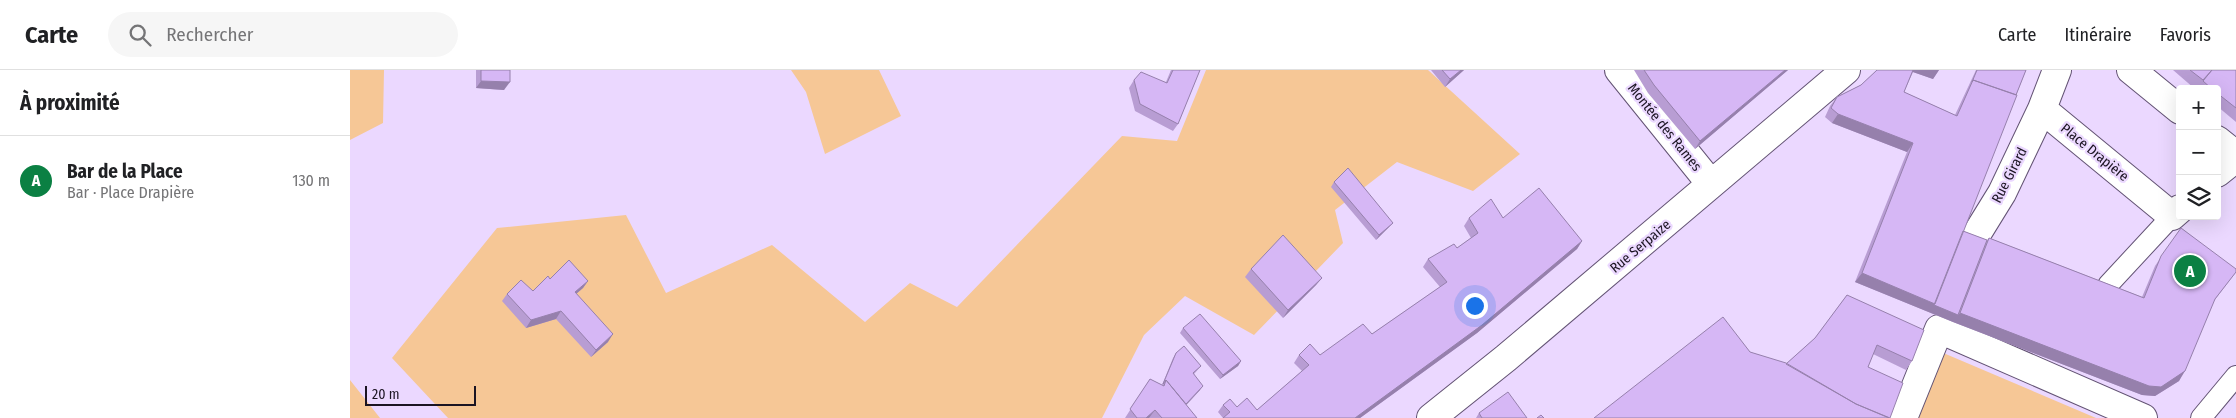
<!DOCTYPE html>
<html lang="fr">
<meta charset="utf-8">
<style>
body{margin:0;font-family:"Fira Sans Condensed",sans-serif;background:#f6f6f6;color:#202124}
.controls{position:absolute;right:15px;top:15px;display:grid;overflow:hidden;border-radius:5px;box-shadow:0 5px 20px #0002}
.controls button{width:45px;height:45px;display:grid;place-items:center;padding:0;border:0;border-bottom:1px solid #e0e0e0;background:#fff;color:#202124;font:25px sans-serif}
.scale{position:absolute;left:15px;bottom:12px;width:111px;box-sizing:border-box;padding-left:5px;border:2px solid #1b1422;border-top:0;font-size:14px;line-height:18px;white-space:nowrap;color:#1b1422;-webkit-text-stroke:4px #ebd8ff;paint-order:stroke}
.you{position:absolute;left:1124px;top:235px;width:18px;height:18px;margin:-12px;border:4px solid #fff;border-radius:50%;background:#1a73e8;box-shadow:0 0 0 8px #1a73e833}
.badge{display:grid;place-items:center;width:32px;height:32px;border-radius:50%;background:#0b8043;color:#fff;font-size:16px;font-weight:700}
.pin{position:absolute;translate:-50% -50%;border:2px solid #fff;box-shadow:0 1px 5px #0006}
.list{margin:0;padding:0;list-style:none}
h2{display:flex;justify-content:space-between;align-items:center;height:65px;margin:0;padding:0 20px;font-size:21px}
h2 small{font-size:16px;font-weight:400;color:#757577}
.list li{display:grid;grid-template-columns:32px 1fr auto;gap:15px;align-items:center;box-sizing:border-box;height:90px;padding:0 20px;border-top:1px solid #e0e0e0}
.list b{display:block;font-size:19px;white-space:nowrap}
.list p{margin:0;font-size:16px;white-space:nowrap;color:#757577}
.list em{font-size:16px;font-style:normal;color:#757577}
.icon{flex:none;width:28px;height:28px;fill:none;stroke:currentColor;stroke-width:2;stroke-linecap:round;stroke-linejoin:round}
.map{position:relative;flex:none;width:1886px;height:348px;overflow:hidden}
header{display:flex;align-items:center;gap:30px;box-sizing:border-box;height:70px;padding:0 25px;background:#fff;border-bottom:1px solid #e0e0e0}
header strong{font-size:24px}
nav{display:flex;gap:28px;margin-inline-start:auto;font-size:18px}
.search{width:350px;height:45px;background:#f6f6f6;display:flex;align-items:center;gap:12px;box-sizing:border-box;padding:0 18px;border-radius:28px;color:#757577;font-size:19px}
main{display:flex}
aside{flex:1;background:#fff}
.map>svg:first-child{display:block}
</style>
<header>
<strong>Carte</strong>
<div class="search"><svg class="icon" aria-label="search" viewBox="0 0 24 24"><circle cx="10" cy="10" r="6"/><path d="M15 15l6 6"/></svg>Rechercher</div>
<nav><a>Carte</a><a>Itinéraire</a><a>Favoris</a></nav>
</header>
<main>
<aside>
<h2>À proximité<small></small></h2>
<ul class="list">
<li><span class="badge">A</span><div><b>Bar de la Place</b><p>Bar · Place Drapière</p></div><em>130 m</em></li>
</ul>
</aside>
<div class="map">
<svg width="1886" height="348" viewBox="0 0 1886 348">
<rect width="100%" height="100%" fill="#ebd8ff"/>
<path fill="#f6c796" d="M0,0h34l-1,53 -33,17z
M441,0h88l22,46 -76,38 -19,-62z
M856,0h222l92,84 -47,37 -76,-29 -62,48 8,33 -89,92 -69,-39 -41,39 -42,83h-654l-56,-60 105,-130 129,-13 40,78 106,-48 93,77 45,-39 47,24 165,-171 55,5z
M1591,282l155,66h-178z
M0,310l30,38h-30z"/>
<g fill="none" stroke-linecap="round" stroke-linejoin="round">
<defs>
<path id="lane" d="M1758,215l64,-69
M1851,348l35,-42"/>
<path id="street" d="M1269,0l92,114
M1707,0l-15,39 130,107 8,-7
M1867,103l19,-15
M1623,170l29,-47 40,-84
M1081,348l75,-60 340,-288
M1553,348l36,-89 204,89"/>
<path id="secondary" d="M1781,0l49,40
M1867,70l19,15"/>
</defs>
<use href="#lane" stroke="#635374" stroke-width="22"/>
<use href="#street" stroke="#635374" stroke-width="30"/>
<use href="#secondary" stroke="#635374" stroke-width="30"/>
<use href="#lane" stroke="#fff" stroke-width="20"/>
<use href="#street" stroke="#fff" stroke-width="28"/>
<use href="#secondary" stroke="#fff" stroke-width="28"/>
</g>
<path fill="#b89dd3" d="M126,0h34l-6,20 -28,-2z
M821,0h29l-22,54 -5,7 -38,-20 -6,-23 5,-8 32,2z
M1081,0h33l-19,17z
M1284,0h154l-93,79 -47,-56z
M1527,0h62l-6,9 -20,-7 -9,20 51,23 21,-45h50l-63,161 24,9 2,-2 153,59 13,-31 26,-38 55,44 -22,29 -35,80 -24,15 -13,-1 -189,-73 -98,-40 52,-130 -75,-29 -7,-6 5,-11 7,-9 24,-12z
M1823,0h63v52l-19,-16v-17h-22z
M984,112l59,41 -17,17 -45,-53z
M1119,148h34l79,23 -5,8 -100,84 -117,85h-137l-5,-6 5,-7 34,5 45,-39 -8,-8 5,-8h21l52,-21 68,-47 -17,-20 5,-8 29,-11 14,-10 -7,-12z
M901,199l71,9 -6,7 -33,33 -38,-41z
M200,209l38,2 -5,7 -7,6 32,48 -17,15 -35,-38 -30,9 -24,-27 5,-7 26,-3z
M1497,225l65,66 -6,9 -33,-16 -5,13 22,51 -140,-66 36,12 29,-26z
M833,258l58,33 -3,5 -18,13 -40,-46z
M826,283l25,13 -7,8 6,16 -14,15 11,13h-72l25,-39 12,6 11,-27z
M1129,343l48,5h-51z"/>
<path fill="#9680ac" d="M1111,0h3l-19,17 5,-8z
M1435,0h3l-93,79 5,-8z
M1561,0h28l-6,9 -23,-8z
M131,11l29,1 -6,8 -28,-2z
M1488,44l75,29 -6,9 -75,-29z
M1043,153l-17,17 3,-5z
M1232,171l-5,8 -100,84 -117,85h-5z
M1512,203l73,31 23,11 2,-2 225,58 -6,10 -24,15 -13,-1 -189,-73 -98,-40z
M972,208l-6,7 -33,33 5,-8z
M238,211l-5,7 -14,12 6,-8z
M211,241l-5,8 -30,9 5,-8z
M263,264l-5,8 -17,15 5,-7z
M891,291l-3,5 -18,13 3,-4z
M853,316l-3,4 -20,22 3,-4z
M805,340l-6,8h-3z"/>
<path fill="#d6b7f5" stroke="#9680ac" d="M131,0h29v12l-29,-1z
M823,0h27l-22,54 -38,-20 -6,-24 7,-8 26,11z
M1092,0h19l-11,9z
M1294,0h141l-85,71 -46,-56z
M1527,0h36l-9,22 53,24 16,-36 44,15 -82,209 -73,-31 51,-130 -75,-29 -7,-6 6,-11 24,-12z
M1627,0h49l-10,25 -43,-15 -1,2z
M1840,0h22l-9,10z
M1862,0h24v38l-19,-15v-4h-5l-9,-8z
M998,98l45,55 -14,12 -45,-53z
M1189,118l43,53 -100,84 -127,93h-132l7,-6 -7,-7 7,-6 7,8 10,-9 10,12 52,-45 -10,-10 11,-11 10,11 43,-31 9,10 75,-52 -19,-23 26,-15 3,4 21,-15 -9,-15 22,-19 12,19z
M1831,158l55,41v3l-21,27 -30,72 -24,16 -12,-1 -189,-73 29,-75 155,60 17,-42z
M1613,161l24,9 -29,75 -24,-10z
M933,165l39,43 -34,32 -37,-41z
M219,190l19,21 -13,11 38,42 -17,16 -35,-39 -30,9 -24,-26 14,-14 12,11 15,-15 2,3z
M1497,225l77,35 -12,31 -35,-16 -9,22 35,16 -13,35 -34,-14 -70,-40 29,-26z
M850,244l41,47 -18,14 -40,-47z
M1373,247l27,35 36,11 70,41 33,14h-295z
M834,276l17,20 -8,7 10,13 -17,18 -20,-24 -3,4 13,-31z
M800,309l14,7 2,-6 31,38h-35l-7,-8 -9,8h-9l-7,-9z
M1158,322l19,26h-45l-3,-5z
M1191,345l3,3h-7z"/>
<g text-anchor="middle" stroke-width="4.5" stroke-linejoin="round" paint-order="stroke">
<g font-size="14" fill="#1b1422" stroke="#ebd8ff">
<text transform="translate(1315 57) rotate(51)" y="5">Montée des Rames</text>
<text transform="translate(1745 82) rotate(39)" y="5">Place Drapière</text>
<text transform="translate(1659 105) rotate(-63)" y="5">Rue Girard</text>
<text transform="translate(1290 176) rotate(-40)" y="5">Rue Serpaize</text>
</g>
</g>
</svg>
<div class="controls">
<button>+</button>
<button>−</button>
<button><svg class="icon" aria-label="layers" viewBox="0 0 24 24"><path d="M12 4l9 5-9 5-9-5zM3 14l9 5 9-5"/></svg></button>
</div>
<div class="scale">20 m</div>
<div class="you"></div>
<div class="pin badge" style="left:1840px;top:201px">A</div>
</div>
</main>
